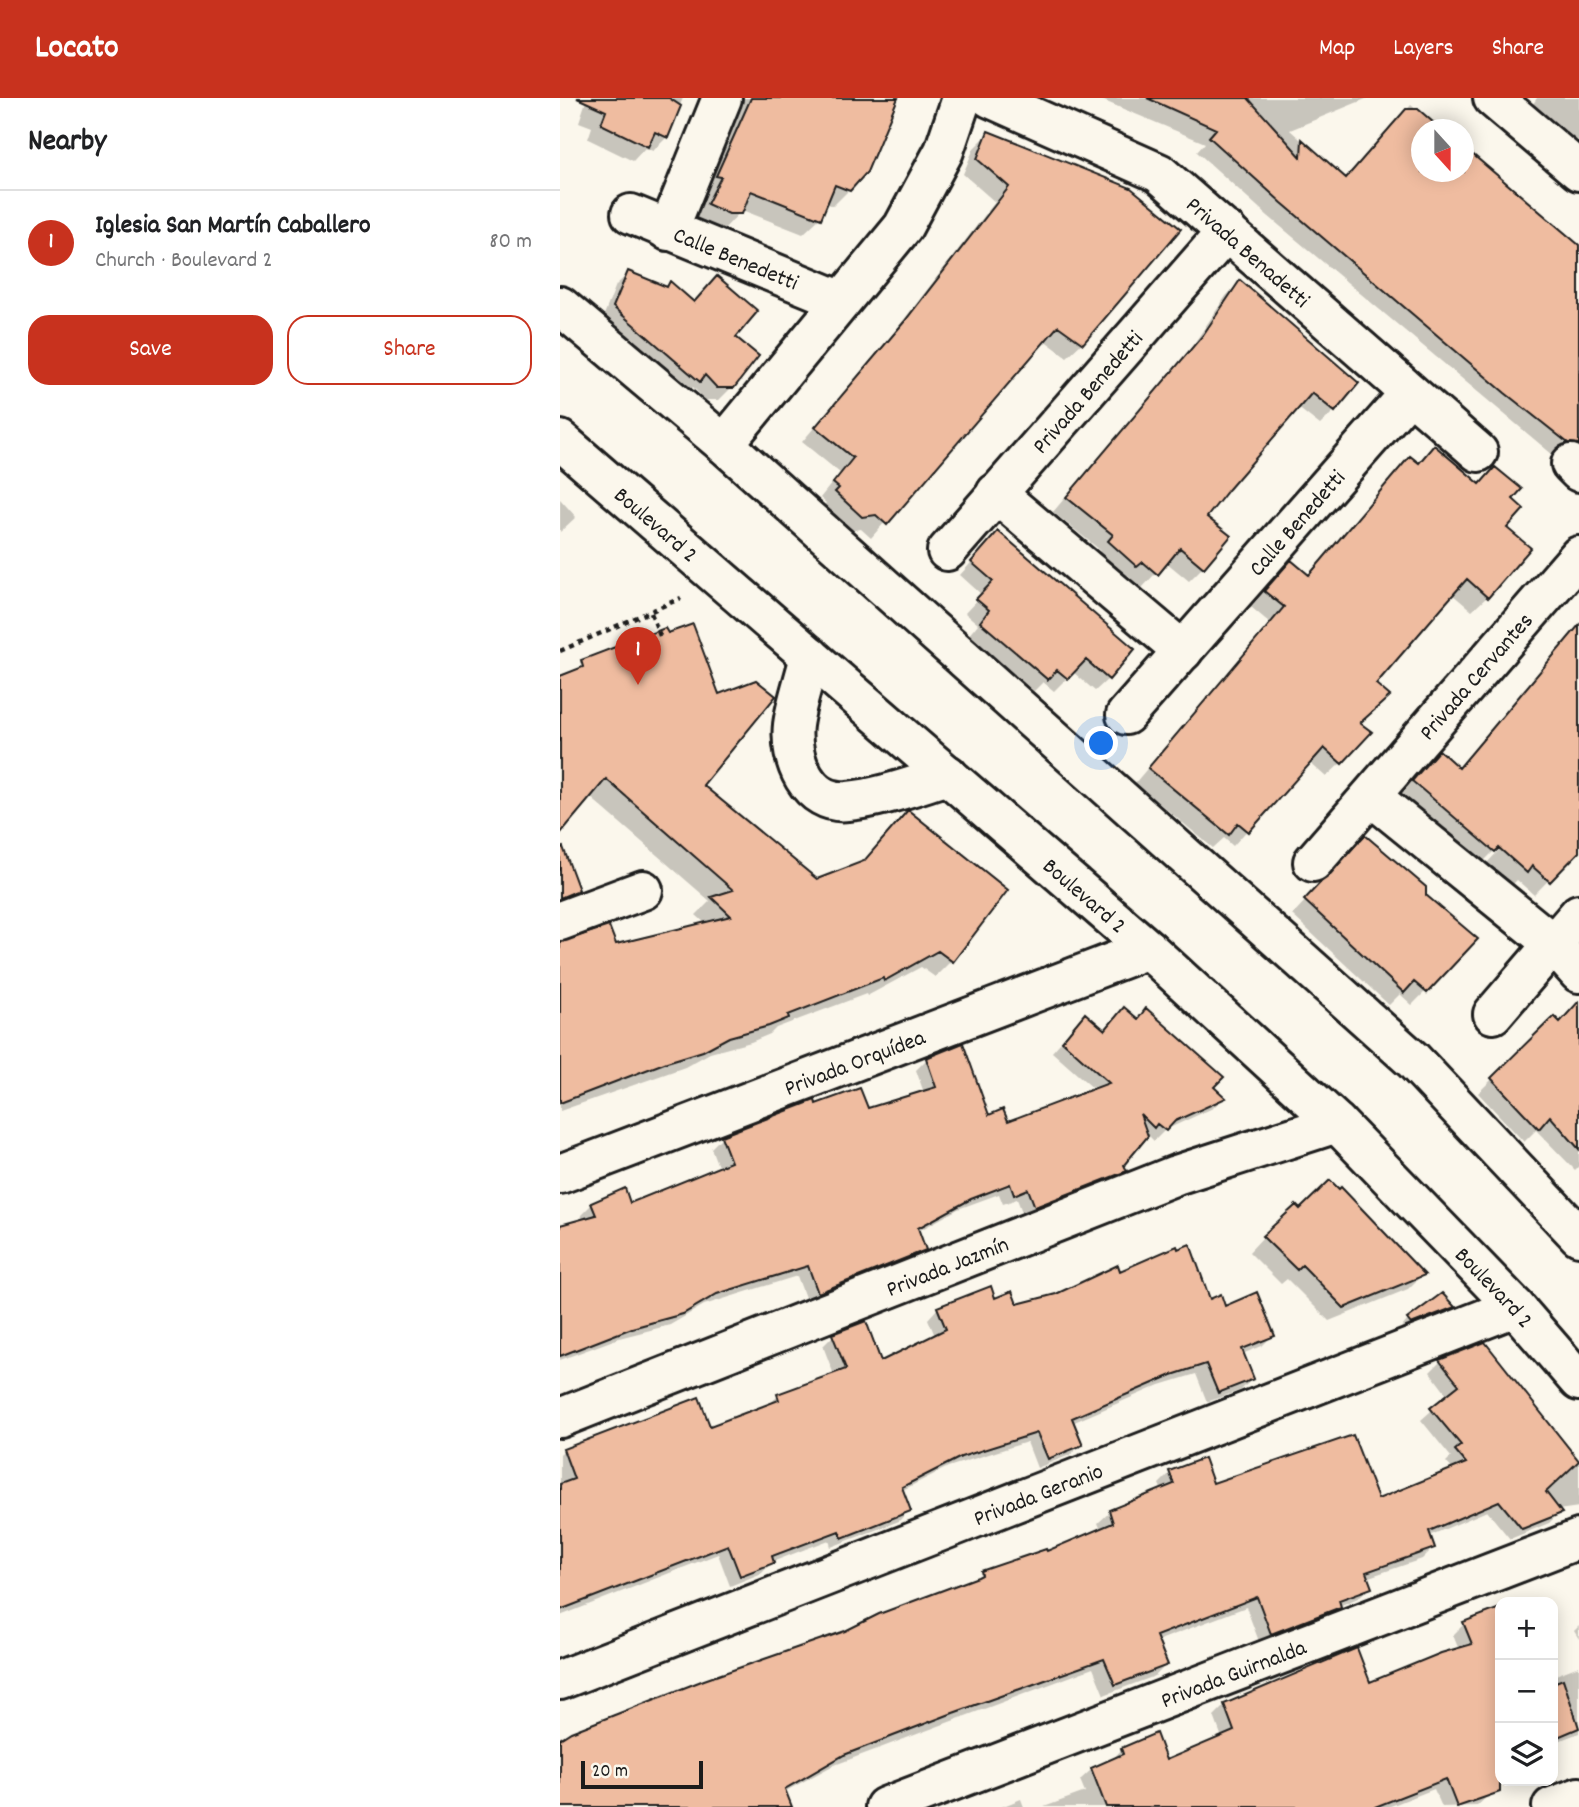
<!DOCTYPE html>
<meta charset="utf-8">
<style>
body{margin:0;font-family:Dekko,sans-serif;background:#f2f2f2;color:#202124}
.controls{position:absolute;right:21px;bottom:21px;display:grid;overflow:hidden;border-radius:14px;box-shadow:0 4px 18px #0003}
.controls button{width:63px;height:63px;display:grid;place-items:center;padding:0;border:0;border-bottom:2px solid #e0e0e0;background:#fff;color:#202124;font:35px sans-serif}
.compass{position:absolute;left:851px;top:21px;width:63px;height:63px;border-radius:50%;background:#fff;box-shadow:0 4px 18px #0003;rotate:159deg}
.scale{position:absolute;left:21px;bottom:18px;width:122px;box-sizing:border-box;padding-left:7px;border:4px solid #1c1c1c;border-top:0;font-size:19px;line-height:24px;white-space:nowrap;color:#1c1c1c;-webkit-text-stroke:5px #fbf7ec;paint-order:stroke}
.you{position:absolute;left:542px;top:646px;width:24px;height:24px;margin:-18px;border:5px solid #fff;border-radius:50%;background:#1a73e8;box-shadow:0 0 0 10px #1a73e833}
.badge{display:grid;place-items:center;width:46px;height:46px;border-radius:50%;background:#c8321e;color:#fff;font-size:23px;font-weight:700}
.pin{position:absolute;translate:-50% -58px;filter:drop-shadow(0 2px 4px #0008)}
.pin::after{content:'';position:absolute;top:37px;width:24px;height:21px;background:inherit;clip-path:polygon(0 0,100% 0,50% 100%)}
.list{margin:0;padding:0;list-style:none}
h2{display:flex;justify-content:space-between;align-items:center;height:91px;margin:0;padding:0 28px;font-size:30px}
h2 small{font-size:23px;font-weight:400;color:#757577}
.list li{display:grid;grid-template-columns:46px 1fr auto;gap:21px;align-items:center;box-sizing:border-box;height:105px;padding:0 28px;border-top:2px solid #e0e0e0}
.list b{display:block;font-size:26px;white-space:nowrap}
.list p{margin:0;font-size:23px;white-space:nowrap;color:#757577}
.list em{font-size:23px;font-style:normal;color:#757577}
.actions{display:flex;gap:14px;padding:21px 28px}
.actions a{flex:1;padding:16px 0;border:2px solid #c8321e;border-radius:21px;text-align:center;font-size:24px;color:#c8321e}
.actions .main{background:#c8321e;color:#fff}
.icon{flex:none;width:38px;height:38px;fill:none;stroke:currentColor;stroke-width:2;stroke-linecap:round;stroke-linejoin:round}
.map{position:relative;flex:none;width:1019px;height:1709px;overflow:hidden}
header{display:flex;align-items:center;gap:42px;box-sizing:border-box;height:98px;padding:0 35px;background:#c8321e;color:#fff}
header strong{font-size:33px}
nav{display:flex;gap:38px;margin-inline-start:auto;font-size:24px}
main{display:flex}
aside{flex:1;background:#fff}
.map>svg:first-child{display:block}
</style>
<header>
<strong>Locato</strong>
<nav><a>Map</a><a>Layers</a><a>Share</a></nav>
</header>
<main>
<aside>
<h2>Nearby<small></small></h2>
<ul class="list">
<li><span class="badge">1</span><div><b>Iglesia San Martín Caballero</b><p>Church · Boulevard 2</p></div><em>80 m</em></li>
</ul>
<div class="actions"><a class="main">Save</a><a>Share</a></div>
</aside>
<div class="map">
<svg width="1019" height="1709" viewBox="0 0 1019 1709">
<rect width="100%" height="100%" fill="#fbf7ec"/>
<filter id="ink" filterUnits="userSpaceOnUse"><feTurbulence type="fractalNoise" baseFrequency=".0143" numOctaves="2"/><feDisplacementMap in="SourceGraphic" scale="14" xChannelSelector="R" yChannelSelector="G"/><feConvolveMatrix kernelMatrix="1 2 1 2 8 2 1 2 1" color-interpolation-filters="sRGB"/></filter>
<g filter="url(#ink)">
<path fill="#0003" d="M27,0h96l-16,39 -14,14 -8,-3 -12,13 -45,-22 4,-12 -13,-5z
M182,0h96l11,92 -16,16 -7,-3 -6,15 -17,16 -61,-24 -18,19h-12l-20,-8 14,-27 -5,-2z
M537,0h271l-78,32 55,49 66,-74 29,25h-18v42h42v-22l115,97v201l-11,-9 -15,16 -285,-239 -71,-64 8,-9z
M977,0h42v41l-8,5 -42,-34z
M429,35l93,210 -15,14 -23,-17 -173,198 -10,-9 -14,2 -25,-23 4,-5 -6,-5 20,-25 -38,-31 87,-103 106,-137 -32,-28 11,-26z
M69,175l36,15 5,-5 64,55 -2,49 -13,13h-14l-12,-13 -7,6 -84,-73 14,-35z
M680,184l94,129 -14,14 -23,-18 -92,110 -2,50 -14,14 -23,-19 -24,26 -14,-13 -6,5 -28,-24 6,-6 -47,-38 136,-161 37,-55z
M874,349l45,39 32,14 -24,97 -15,14 -20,-17 -78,90 -33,79 -15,14 -17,-15 -76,84 -9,-8 -11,10 -78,-65 135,-160 -19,-16 26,-30 31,-1z
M0,401l16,18 -16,15z
M438,435l110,146 -13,12 -22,-19 -19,19 -11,-9 -9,9 -66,-55 10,-12 -13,-11 17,-18 -22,-20z
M1019,528v223l-45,46 -17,-15 -6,6 -25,-22 20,-21 -2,-2 -24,24 -81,-68 26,-30 33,2z
M0,582l140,106 117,95 45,-18 30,-34 59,132 -16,16 -14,-10 -54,29 -1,-2 -90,34 -6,6 -19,8 -41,11 -25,14 -125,44v-140l54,-25 92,-22 -10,-9 14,-14 -121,-105 -29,35z
M792,753l72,45 52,44 -64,65 -12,-11 -11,11 -97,-90z
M586,913l77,87 -10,10 -48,22 -11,11 -7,-7 -25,31 3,6 -11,10 -90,36 -7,-18 -14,5 -4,-10 -41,15 -41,23 7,18 -11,11 -106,42 -10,-27 -93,29 -34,20 -51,13 -59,22v-133l23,-7 -2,-5 11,-11 37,1 90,-36 -8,-21 11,-11 93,-30 52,3 57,-17 -8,-23 11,-11 61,58 19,6 88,-33 -43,-38 23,-26 29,6 33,-12z
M994,920l25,15v133l-4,4 -39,-40 -12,12 -46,-49z
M703,1139l159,38 -14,14 -79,32 -42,-42 -6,5 -32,-32z
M559,1176l90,27 64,34 -11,11 -20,8 10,25 -11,11 -34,12 -11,-28 -36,11 -88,38 9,22 -11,10 -33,13 -10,-26 -79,25 -47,24 8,19 -10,11 -68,26 -2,-7 -57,22 -10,11 -32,13 -12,-32 -158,62v-162l4,-4 145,-21 58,-23 11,-10 56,-21 -11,-29 10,-10 47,27 55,-27 -7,-17 10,-11 56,-8 22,7z
M893,1209l-8,7 -42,17 -2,-3 7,-8z
M925,1246l94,120v43l-21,3 2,2 -11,11 -39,16 -23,-28 -58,25 4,12 -11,11 -56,19 4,9 -12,11 -19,8 -11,12 -68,26 -14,-37 -89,34 9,24 -11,11 -51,19 -11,-27 -261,98 -48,26 6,15h-230v-70l286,-105 129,-52 7,-7 64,-19 55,-24 -3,-7 12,-11 52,-21 -3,-7 11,-11 42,12 165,16 76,-31 -7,-8 5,-5 -30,-37 27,-24 -18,-24 10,-10z
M938,1514l2,151 -20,8 9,24 -12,11 -35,1 -8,-18 -46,18h-344l41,-15 -5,-12 12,-11 19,-8 11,-12 43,13 57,-24 -8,-22 11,-11 56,-21 7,-7 68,-26 13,34 90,-35 -6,-15 11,-11z
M1019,1528v13l-5,-8z
M1019,1568v67l-26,10v-67z
M461,1701l3,8h-23z"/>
<path fill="#efbca0" stroke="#1c1c1c" stroke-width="2" d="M17,0h92l12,8 -13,32 -13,-6 -7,15 -47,-23 5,-13z
M191,0h147l-31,74 -17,19 -15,-6 -14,34 -70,-28 -9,23h-13l-22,-10 14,-27 -5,-1z
M587,0h101l53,59 1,-18 44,39 60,-69h12l24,21h-20v42h42v-25l115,98v199l-11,-1 -63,-50 -223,-190 -73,-66 7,-8z
M428,33l143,57 50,41 -98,115 -25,-18 -171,199 -11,-10 -14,2 -27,-25 4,-4 -6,-5 20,-25 -38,-31 89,-105 105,-135 -32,-28z
M68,173l39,16 3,-6 24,21 23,-26 41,35 -22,26 23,19 -25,32h-17l-12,-13 -5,7 -87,-75z
M680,182l119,103 -24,29 -23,-19 -83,96 -22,28 24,19 -27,32 -24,-20 -22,27 -15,-13 -6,5 -29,-26 5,-6 -47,-38 137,-162z
M874,347l46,39 15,-17 27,22 -9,10 11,10 -17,19 24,20 -43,50 -21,-19 -23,26 -68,79 14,12 -30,27 12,9 -30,32 -18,-16 -75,84 -11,-9 -9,12 -81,-67 136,-161 -20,-16 27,-31 18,15 101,-119 9,7z
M438,433l137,118 -26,31 -23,-20 -18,19 -11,-9 -9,10 -68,-58 9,-12 -13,-11 17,-18 -22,-19z
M133,526l26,70 37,-14 20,16 -73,89 114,94 47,-18 44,-51 100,80 -55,72 -15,-11 -54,30 -1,-3 -95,37 1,3 -20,8 -40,11 -26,14 -36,11 -107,41v-161l49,-16 7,18 115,-28 -20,-19 22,-7 -127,-111 -46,55v-158l23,-9 -2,-7 84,-32 3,5z
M1019,527v227l-29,30 -18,-16 -5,7 -28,-25 -4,4 -83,-71 27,-31 20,18z
M805,737l61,52v8l52,44 -51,54 -13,-11 -10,11 -100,-93z
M3,749l16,43 -19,8v-50z
M1019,903v148l-29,-33 -11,13 -48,-51 63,-62 6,6z
M564,909l14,12 8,-11 78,69 -10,10 12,11 -51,23 -9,10 -9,-7 -3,4 -14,-14 8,22 -24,29 3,6 -92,36 -7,-18 -14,6 -4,-11 -39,15 -53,29 8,22 -108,43 -10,-27 -91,28 -34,20 -51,14 -72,28v-131l36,-10 -5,-12 34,-15 5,15 101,-41 -10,-26 94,-36 1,4 44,-16 8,20 68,-21 -10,-29 37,-15 26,72 14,-6 5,12 101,-38 -47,-42 23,-28 20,17z
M770,1082l9,9 2,-2 84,88 -81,33 -42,-43 -5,5 -35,-34 34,-31 4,4z
M630,1146l20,55 11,-5 4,12 32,-14 18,44 -33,13 12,30 -36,14 -12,-29 -34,11 -100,43 11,27 -35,14 -11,-26 -76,24 -59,30 9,24 -69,27 -3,-7 -67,25 2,7 -34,13 -12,-31 -168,65v-126l14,-5 -11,-30 136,-52 11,29 69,-26 -2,-6 69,-25 -14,-35 34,-13 15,40 65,-32 -9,-22 54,-21 4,12 17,-7 5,13 39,-10 62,-29 2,6 57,-25 1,3z
M882,1195l13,14 -44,17 -4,-5z
M925,1244l94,119 -33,31 16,21 -40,16 -23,-28 -70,30 6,17 -69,24 6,16 -33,12 2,7 -70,27 -14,-37 -101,39 12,29 -53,20 -11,-26 -151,54 -109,42 -59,34 7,18h-232v-68l11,-7 133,-52 141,-49 34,-17 99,-37 4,-2 -1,-4 65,-22 1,2 66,-28 -4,-13 65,-26 -5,-13 35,-13 9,25 140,-48 25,64 88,-36 -11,-13 6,-5 -31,-37 29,-23 -20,-25z
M940,1510v184l-43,15 -11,-28 -71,28h-269l-15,-39 32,-14 -2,-6 35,-15 10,27 68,-29 -10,-27 133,-56 13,34 71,-29 31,-9 -9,-22z
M1003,1581l16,49 -26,11v-56z"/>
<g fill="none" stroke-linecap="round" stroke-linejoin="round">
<defs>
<g id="minor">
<path id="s1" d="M430,0l169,75 319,279"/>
<path d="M933,0l86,73"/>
<path id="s2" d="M71,116l209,86"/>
<path d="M108,133l54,-133"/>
<path d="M164,346l179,-217 41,-76 18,-53"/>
<path d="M1011,366l8,8"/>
<path d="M436,395l187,158"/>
<path id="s3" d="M387,453l280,-320"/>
<path d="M250,558c-5,22 -14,46 -17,69 -4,34 15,81 55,76 33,-3 67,-16 100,-26"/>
<path id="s4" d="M566,617l283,-321"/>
<path d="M812,699l180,146 27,30"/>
<path id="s5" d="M753,764l266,-306"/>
<path d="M0,823l83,-31"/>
<path d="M933,916l86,-100"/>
<path id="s6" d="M0,1076l588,-225"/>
<path id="s7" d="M0,1320l616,-243 161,-52"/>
<path id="s8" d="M0,1582l955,-373"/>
<path id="s9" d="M325,1709l694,-268"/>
<path d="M992,1709l27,-10"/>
</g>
<g id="major">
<path d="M0,208l164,138 689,616 166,176"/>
<path id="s10" d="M0,342l588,509 189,174 178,184 64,74"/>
</g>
</defs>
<use href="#minor" stroke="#1c1c1c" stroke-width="44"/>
<use href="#major" stroke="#1c1c1c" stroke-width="44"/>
<path stroke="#1c1c1c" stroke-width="4.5" stroke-dasharray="5 5" stroke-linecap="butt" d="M91,515l9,23
M0,553l121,-53"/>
<use href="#minor" stroke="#fbf7ec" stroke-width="38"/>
<use href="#major" stroke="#fbf7ec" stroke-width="38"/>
</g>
</g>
<g text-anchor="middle" stroke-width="6" stroke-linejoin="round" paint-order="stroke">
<g font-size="23" fill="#1c1c1c" stroke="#fbf7ec">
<text dy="8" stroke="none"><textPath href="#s1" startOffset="304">Privada Benadetti</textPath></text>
<text dy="8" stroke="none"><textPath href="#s2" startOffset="114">Calle Benedetti</textPath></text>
<text dy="8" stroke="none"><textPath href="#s3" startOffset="212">Privada Benedetti</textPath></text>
<text dy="8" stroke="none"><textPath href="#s10" startOffset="128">Boulevard 2</textPath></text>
<text dy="8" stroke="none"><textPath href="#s4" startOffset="257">Calle Benedetti</textPath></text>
<text dy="8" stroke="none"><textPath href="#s5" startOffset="247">Privada Cervantes</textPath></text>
<text dy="8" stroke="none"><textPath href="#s10" startOffset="695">Boulevard 2</textPath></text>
<text dy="8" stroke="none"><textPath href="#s6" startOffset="315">Privada Orquídea</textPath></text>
<text dy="8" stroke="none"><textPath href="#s7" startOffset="416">Privada Jazmín</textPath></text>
<text dy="8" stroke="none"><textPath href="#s10" startOffset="1262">Boulevard 2</textPath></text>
<text dy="8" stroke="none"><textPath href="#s8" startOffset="513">Privada Geranio</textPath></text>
<text dy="8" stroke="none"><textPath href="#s9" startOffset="373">Privada Guirnalda</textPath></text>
</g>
</g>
</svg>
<div class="controls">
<button>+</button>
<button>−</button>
<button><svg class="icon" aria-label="layers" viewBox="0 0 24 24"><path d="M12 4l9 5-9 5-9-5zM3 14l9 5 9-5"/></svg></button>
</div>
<svg class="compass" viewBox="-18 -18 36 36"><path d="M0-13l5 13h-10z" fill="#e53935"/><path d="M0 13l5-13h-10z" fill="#757577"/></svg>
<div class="scale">20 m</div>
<div class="you"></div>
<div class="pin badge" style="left:78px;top:587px">1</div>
</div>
</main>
